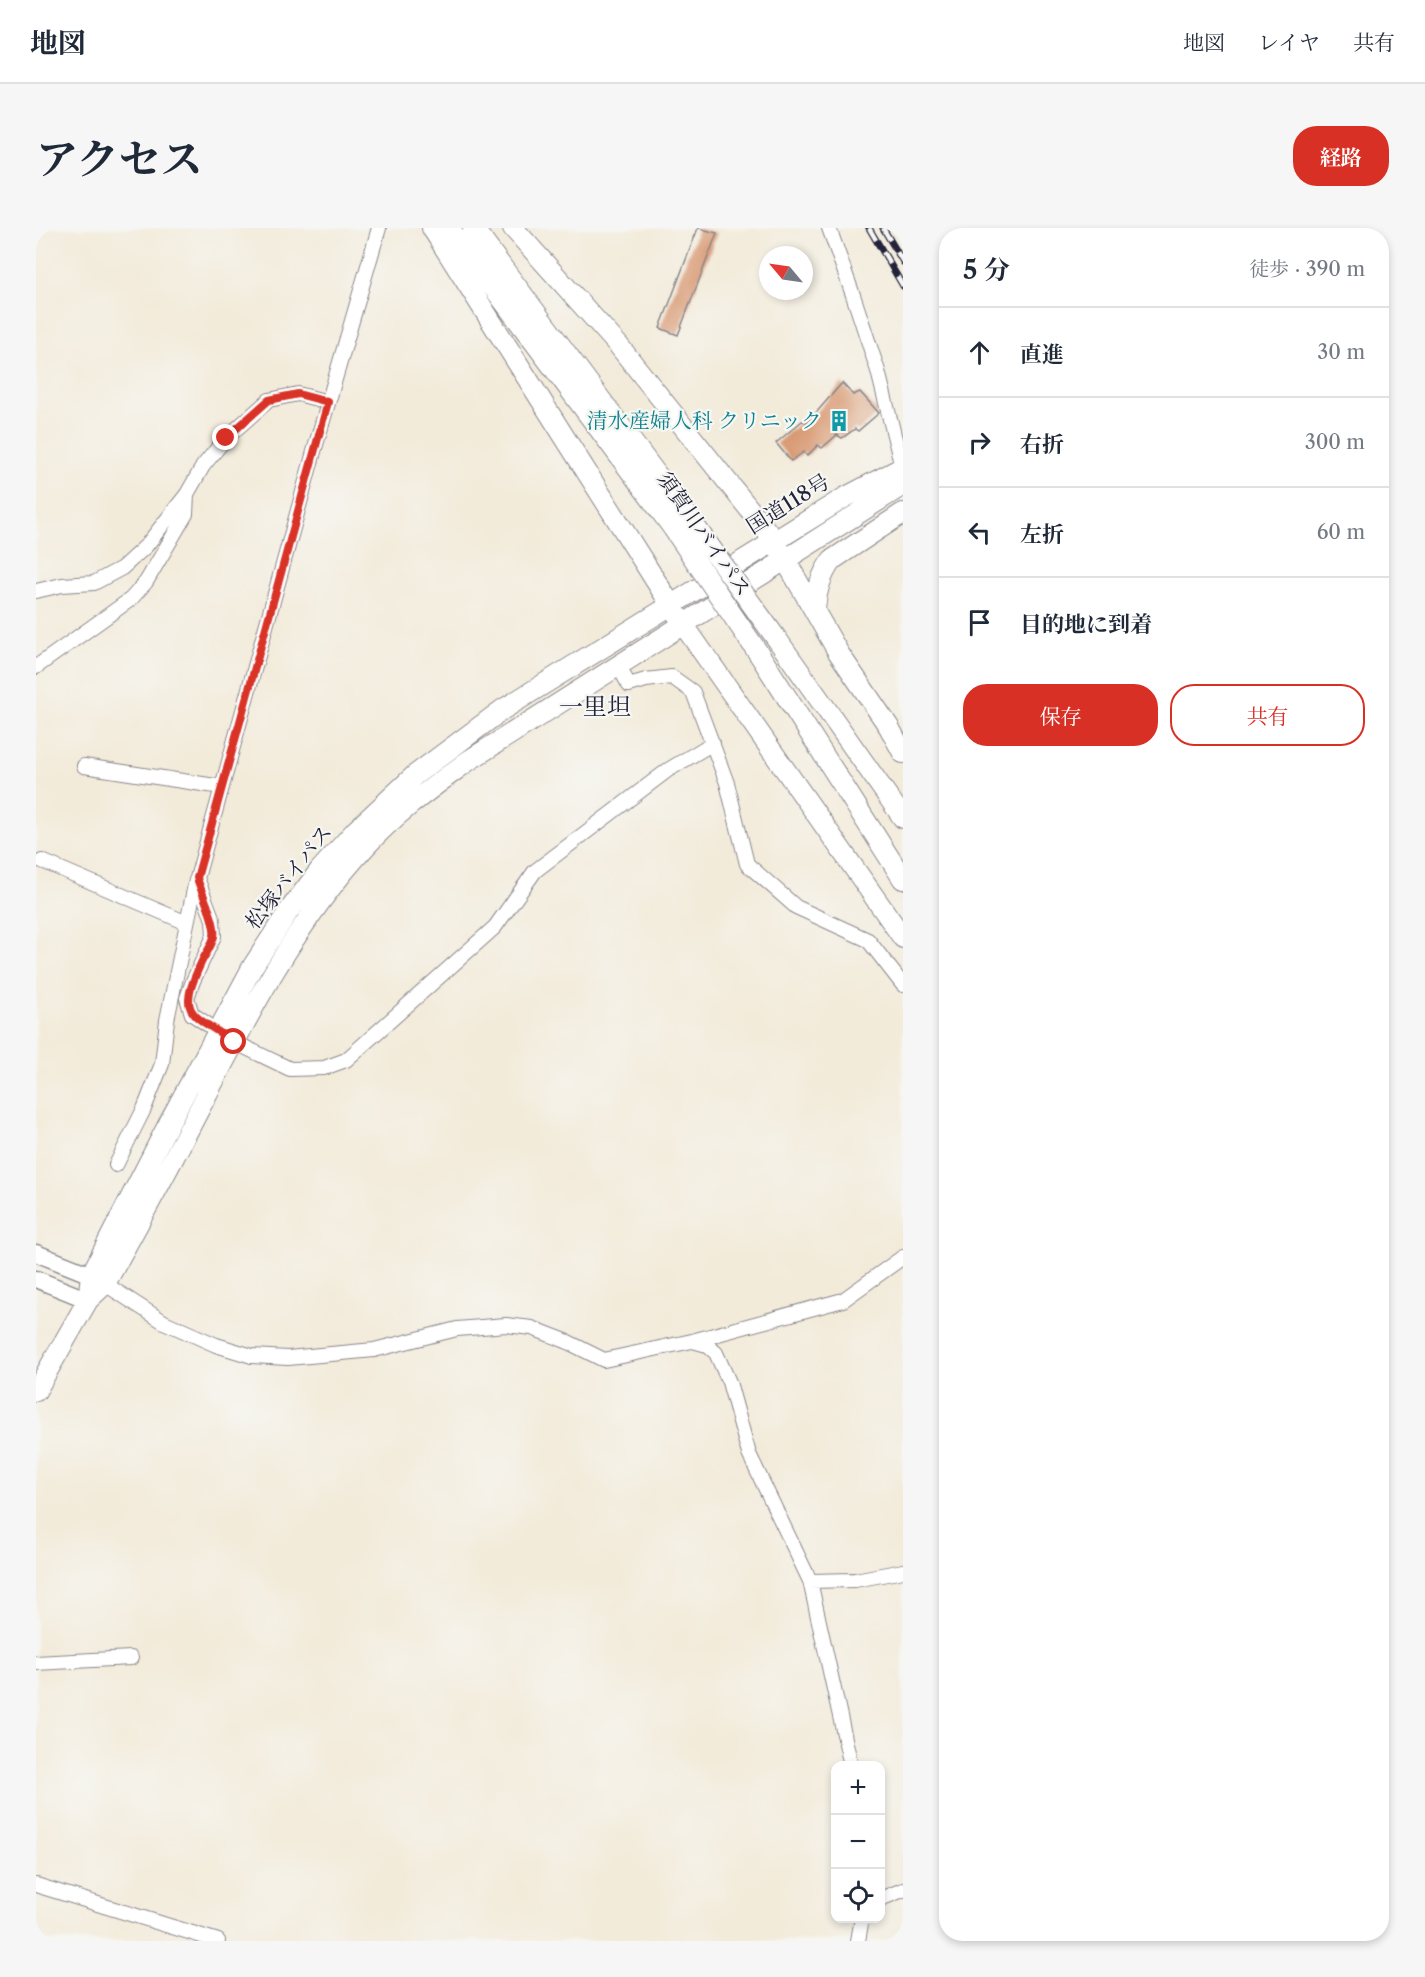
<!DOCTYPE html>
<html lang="ja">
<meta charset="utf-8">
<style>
body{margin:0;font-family:"Libre Caslon Text","Noto Serif JP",serif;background:#f6f6f7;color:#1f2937}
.controls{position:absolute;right:18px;bottom:18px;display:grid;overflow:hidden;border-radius:12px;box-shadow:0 3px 9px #0003}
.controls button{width:54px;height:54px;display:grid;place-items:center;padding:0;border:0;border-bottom:2px solid #e0e1e3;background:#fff;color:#1f2937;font:30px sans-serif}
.compass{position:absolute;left:723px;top:18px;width:54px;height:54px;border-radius:50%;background:#fff;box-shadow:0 3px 9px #0003;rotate:299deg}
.stop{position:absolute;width:18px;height:18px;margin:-14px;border:4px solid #d93025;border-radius:50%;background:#fff}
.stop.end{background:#d93025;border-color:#fff;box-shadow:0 2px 6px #0008}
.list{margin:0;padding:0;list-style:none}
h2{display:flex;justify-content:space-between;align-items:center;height:78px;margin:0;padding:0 24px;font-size:26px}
h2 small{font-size:20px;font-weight:400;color:#747a83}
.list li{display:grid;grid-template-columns:39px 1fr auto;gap:18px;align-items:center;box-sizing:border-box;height:90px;padding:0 24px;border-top:2px solid #e0e1e3}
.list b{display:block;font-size:22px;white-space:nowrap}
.list em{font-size:20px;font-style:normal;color:#747a83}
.actions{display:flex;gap:12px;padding:18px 24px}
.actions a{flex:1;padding:14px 0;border:2px solid #d93025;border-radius:24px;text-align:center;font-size:21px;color:#d93025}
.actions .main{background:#d93025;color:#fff}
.icon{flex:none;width:33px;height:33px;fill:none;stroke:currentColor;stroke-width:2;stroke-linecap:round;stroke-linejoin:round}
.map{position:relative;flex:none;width:867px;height:1713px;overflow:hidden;border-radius:24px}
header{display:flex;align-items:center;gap:36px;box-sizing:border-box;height:84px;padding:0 30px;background:#fff;border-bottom:2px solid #e0e1e3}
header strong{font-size:28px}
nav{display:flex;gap:33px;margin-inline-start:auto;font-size:21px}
.intro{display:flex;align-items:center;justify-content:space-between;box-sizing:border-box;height:144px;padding:0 36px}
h1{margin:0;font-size:42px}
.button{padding:15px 27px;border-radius:24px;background:#d93025;color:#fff;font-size:21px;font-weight:700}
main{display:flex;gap:36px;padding:0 36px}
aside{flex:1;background:#fff;border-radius:24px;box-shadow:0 3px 9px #0003}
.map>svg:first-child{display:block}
</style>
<header>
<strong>地図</strong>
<nav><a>地図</a><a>レイヤ</a><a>共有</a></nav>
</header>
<div class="intro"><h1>アクセス</h1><a class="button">経路</a></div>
<main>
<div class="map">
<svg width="867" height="1713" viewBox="0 0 867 1713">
<rect width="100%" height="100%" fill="#f6f6f2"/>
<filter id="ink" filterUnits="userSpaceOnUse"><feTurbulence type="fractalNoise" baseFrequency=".0167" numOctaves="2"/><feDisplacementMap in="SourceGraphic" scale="12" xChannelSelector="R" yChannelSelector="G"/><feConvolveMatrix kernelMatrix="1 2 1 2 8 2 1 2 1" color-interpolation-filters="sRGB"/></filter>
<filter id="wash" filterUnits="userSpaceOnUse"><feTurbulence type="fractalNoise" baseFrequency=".008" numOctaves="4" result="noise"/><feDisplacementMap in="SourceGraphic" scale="24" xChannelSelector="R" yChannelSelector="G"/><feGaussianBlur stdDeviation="1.35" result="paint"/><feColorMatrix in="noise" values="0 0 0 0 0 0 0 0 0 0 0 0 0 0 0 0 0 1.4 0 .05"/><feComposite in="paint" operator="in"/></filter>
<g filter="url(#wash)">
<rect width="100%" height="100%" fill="#f3ebda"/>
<g id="blocks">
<path fill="#d89871" d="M662,0l19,5 -39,102 -18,-7z
M806,155l11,12 7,-3 19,21 -21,18 -3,-2 -13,9 -5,-3 -15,13 -4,-3 -11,11 -3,-4 -13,9 -15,-18 26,-22 6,1z"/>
</g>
</g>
<g filter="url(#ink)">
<use href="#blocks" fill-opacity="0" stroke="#8a868a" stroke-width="1.5"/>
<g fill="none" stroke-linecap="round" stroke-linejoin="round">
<defs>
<path id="minor" d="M343,0l-64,220 -118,430 16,42 1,16 -21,45 -6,17 5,16 42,28 56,27 34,-1 22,-8 149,-133 40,-56 133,-101 45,-27
M793,0l24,67 25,76 24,96
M0,363l26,-6 32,-2 28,-15 24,-22 41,-52 16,-28 23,-28 43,-38 29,-6 30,8
M0,439l95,-68 15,-17 40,-68 1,-20
M583,439l10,18 17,-5 26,-3 21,15 34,91 20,81 49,43 72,33 35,45
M48,538l138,21
M6,633l145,62
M80,937l28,-56 18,-45 5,-44 29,-140
M69,1056l59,38 52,23 36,11 36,2 86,-8 83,-21 49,-4 26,3 34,13 38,19 88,-19 151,-41 60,-43
M657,1113l14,4 9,8 13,29 20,72 61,127 41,185
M774,1353l45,-1 48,-9
M0,1435l95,-5
M0,1657l182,56
M844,1671l23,-9
M822,1713l4,-23"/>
<path id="major" d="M0,1025l55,22 10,6
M0,1051l52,21"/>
<path id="highway" d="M396,0l251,396 220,314
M413,0l224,300
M437,0l216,290
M477,0l106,118 155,194 64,112 51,75 14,26
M779,383c1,-19 5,-35 17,-51l71,-47
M743,414l124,176
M723,426l144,225
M52,1072l3,-25 80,-156 82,-153 35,-54 32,-42 36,-40 59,-55 87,-65 342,-212 59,-31
M0,1163l52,-91 17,-16c34,-61 67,-122 99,-184 46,-89 94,-181 163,-255 30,-33 66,-58 101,-84l435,-276"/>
</defs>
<use href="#minor" stroke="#8a868a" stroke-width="16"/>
<use href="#major" stroke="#8a868a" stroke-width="19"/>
<use href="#highway" stroke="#8a868a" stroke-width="22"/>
<use href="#minor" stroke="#fff" stroke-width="14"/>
<use href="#major" stroke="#fff" stroke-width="16"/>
<use href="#highway" stroke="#fff" stroke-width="20"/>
<defs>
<path id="rail" d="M833,0l34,58
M847,0l20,34"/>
</defs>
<use href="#rail" stroke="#22223b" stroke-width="7"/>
<use href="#rail" stroke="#f6f6f2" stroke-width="4.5" stroke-dasharray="14" stroke-linecap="butt"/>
<defs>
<path id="highway-bridge" d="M653,290l90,124
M637,300l86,126"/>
</defs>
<use href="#highway-bridge" stroke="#8a868a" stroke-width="22" stroke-linecap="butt"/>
<use href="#highway-bridge" stroke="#fff" stroke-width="20"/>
</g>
</g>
<g fill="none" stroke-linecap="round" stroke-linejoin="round" filter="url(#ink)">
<path stroke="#d93025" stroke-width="8" d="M190,210l43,-38 29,-6 30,8 -131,476c4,14 20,45 17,58 -1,8 -8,17 -12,25 -26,55 -12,51 32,81"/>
</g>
<defs>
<symbol id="building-bare" viewBox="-9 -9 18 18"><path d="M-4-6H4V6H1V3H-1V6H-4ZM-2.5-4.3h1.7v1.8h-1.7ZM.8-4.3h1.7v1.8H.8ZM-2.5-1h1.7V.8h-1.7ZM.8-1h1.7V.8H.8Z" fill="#0f9aa8" stroke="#f6f6f2" stroke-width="2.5" paint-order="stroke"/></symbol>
</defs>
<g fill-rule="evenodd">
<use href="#building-bare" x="788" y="178" width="30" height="30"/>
</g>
<g text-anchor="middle" stroke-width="4.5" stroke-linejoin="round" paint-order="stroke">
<g font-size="21" fill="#0d838f" stroke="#f6f6f2" text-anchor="end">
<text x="786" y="200">清水産婦人科 クリニック</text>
</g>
<g font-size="21" fill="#22223b" stroke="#f6f6f2">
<text transform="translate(752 276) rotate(-32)" y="7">国道118号</text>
<text transform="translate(668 306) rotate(55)" y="7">須賀川バイパス</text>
<text transform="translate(253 649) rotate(-52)" y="7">松塚バイパス</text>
</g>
<g font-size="24" fill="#22223b" stroke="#f6f6f2">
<text x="559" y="487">一里坦</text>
</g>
</g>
</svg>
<div class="controls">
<button>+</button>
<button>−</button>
<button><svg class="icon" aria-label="locate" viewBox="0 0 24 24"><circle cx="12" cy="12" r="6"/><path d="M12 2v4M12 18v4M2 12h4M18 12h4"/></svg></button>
</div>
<svg class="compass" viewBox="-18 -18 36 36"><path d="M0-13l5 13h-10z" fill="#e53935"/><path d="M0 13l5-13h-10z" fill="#747a83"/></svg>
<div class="stop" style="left:198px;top:814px"></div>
<div class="stop end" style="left:190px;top:210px"></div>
</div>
<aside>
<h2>5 分<small>徒歩 · 390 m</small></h2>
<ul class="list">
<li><svg class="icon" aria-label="ahead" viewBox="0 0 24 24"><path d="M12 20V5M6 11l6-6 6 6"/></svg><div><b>直進</b></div><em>30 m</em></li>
<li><svg class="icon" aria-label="right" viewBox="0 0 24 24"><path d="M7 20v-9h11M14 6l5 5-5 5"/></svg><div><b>右折</b></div><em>300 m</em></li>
<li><svg class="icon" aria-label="left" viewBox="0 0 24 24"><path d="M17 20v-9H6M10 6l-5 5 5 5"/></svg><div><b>左折</b></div><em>60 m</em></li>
<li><svg class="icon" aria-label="arrive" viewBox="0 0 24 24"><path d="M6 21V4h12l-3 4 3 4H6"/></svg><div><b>目的地に到着</b></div></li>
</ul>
<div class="actions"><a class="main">保存</a><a>共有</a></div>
</aside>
</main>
